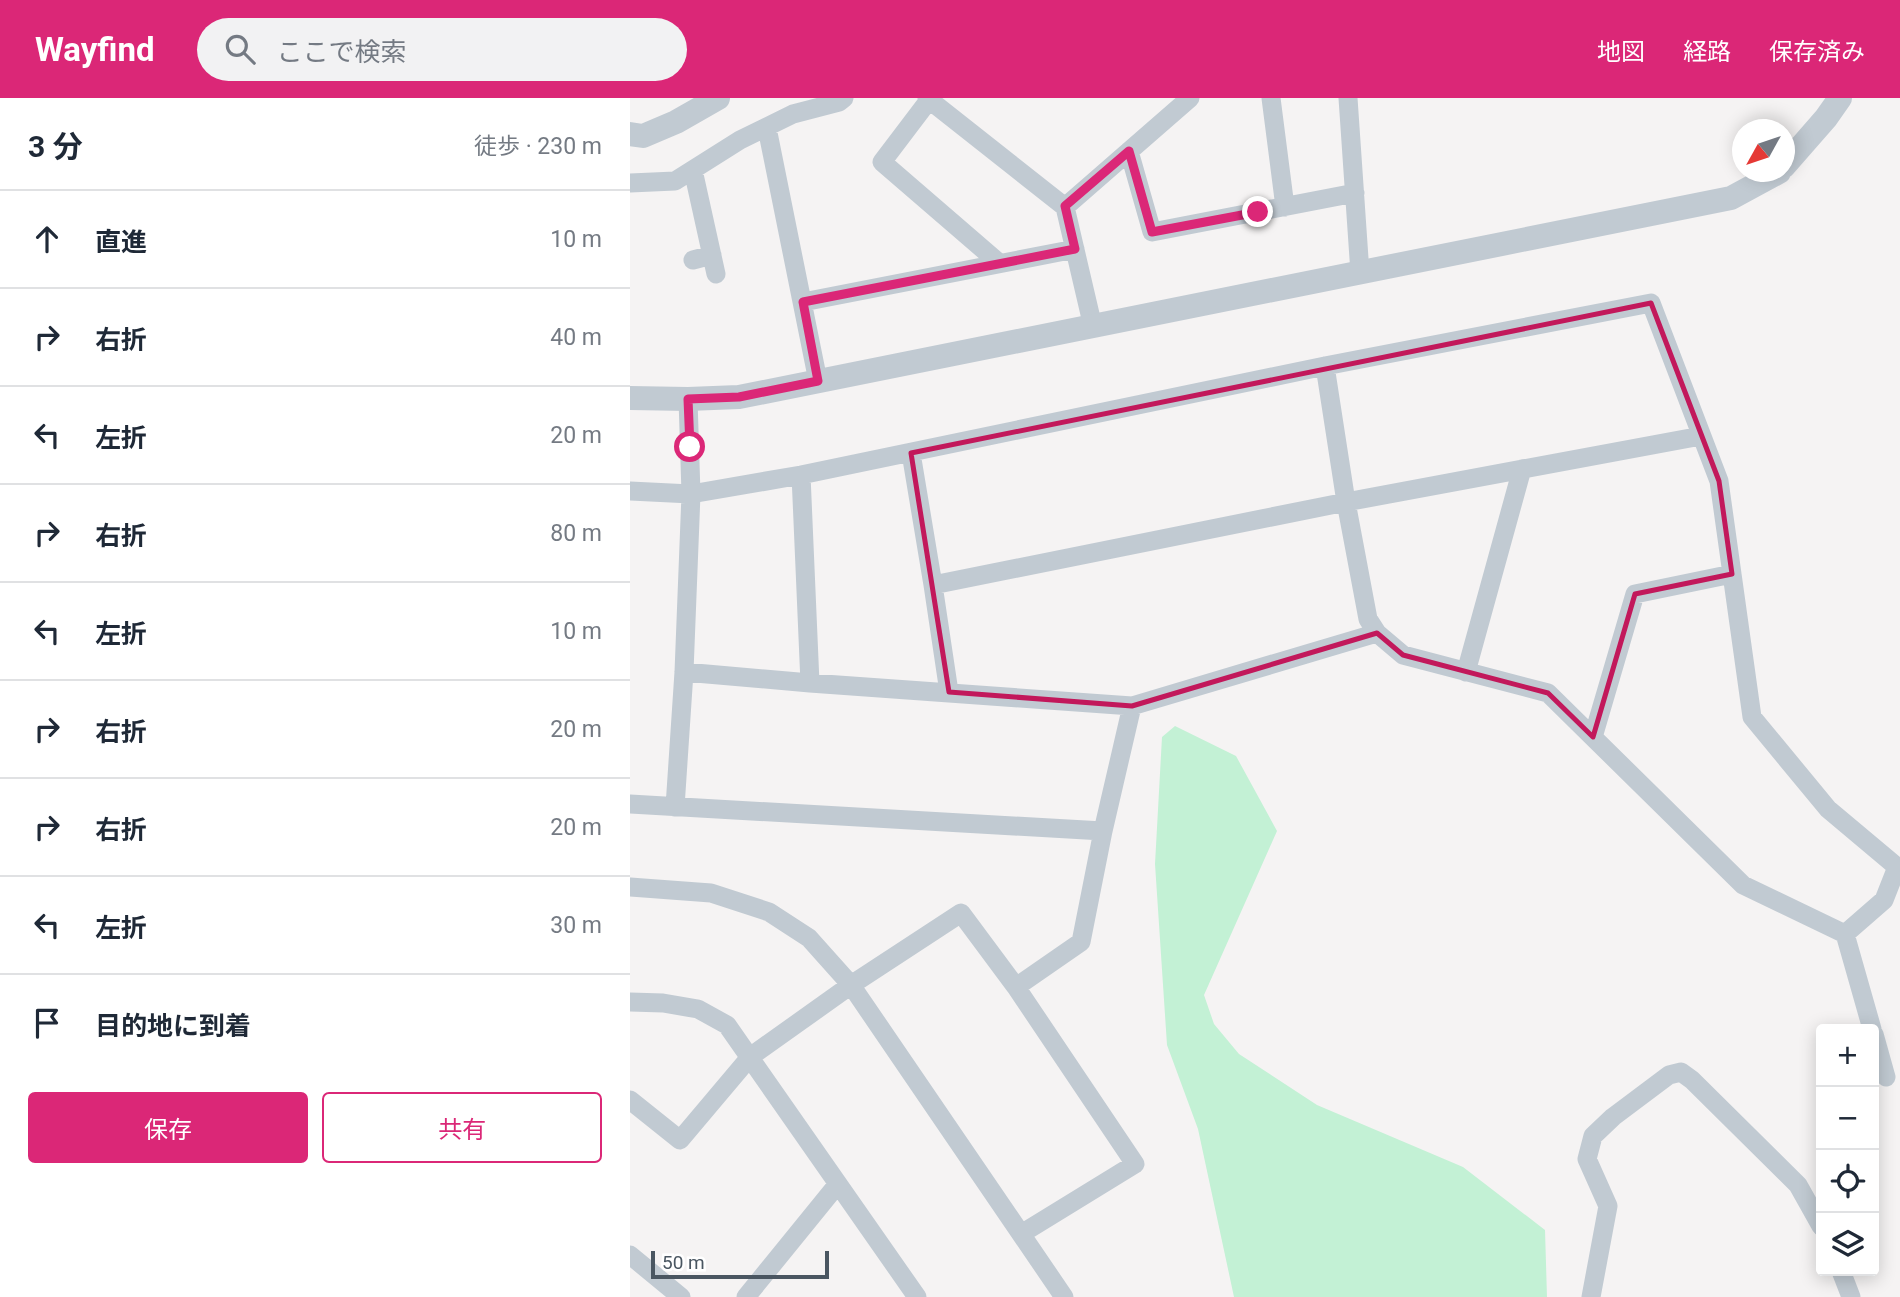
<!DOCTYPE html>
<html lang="ja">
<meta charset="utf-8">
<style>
body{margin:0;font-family:Roboto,"Noto Sans JP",sans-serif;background:#f2f2f3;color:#1f2937}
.controls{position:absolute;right:21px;bottom:21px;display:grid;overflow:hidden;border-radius:7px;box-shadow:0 4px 18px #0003}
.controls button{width:63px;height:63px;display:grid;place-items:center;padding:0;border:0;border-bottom:2px solid #e0e1e3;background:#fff;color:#1f2937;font:35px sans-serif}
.compass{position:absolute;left:1102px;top:21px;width:63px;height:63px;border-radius:50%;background:#fff;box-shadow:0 4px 18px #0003;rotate:230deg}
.scale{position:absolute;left:21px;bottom:18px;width:178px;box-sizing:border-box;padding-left:7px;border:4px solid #4a5661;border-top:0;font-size:19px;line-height:24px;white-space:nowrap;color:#4a5661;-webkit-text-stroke:5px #fff;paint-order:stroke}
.stop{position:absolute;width:21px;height:21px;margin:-16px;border:5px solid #db2777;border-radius:50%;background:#fff}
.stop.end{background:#db2777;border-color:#fff;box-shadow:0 2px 7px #0008}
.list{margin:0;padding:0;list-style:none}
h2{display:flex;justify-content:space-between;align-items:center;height:91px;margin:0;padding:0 28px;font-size:30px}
h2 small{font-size:23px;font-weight:400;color:#747a83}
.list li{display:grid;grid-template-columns:46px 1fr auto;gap:21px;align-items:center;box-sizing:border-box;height:98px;padding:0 28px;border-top:2px solid #e0e1e3}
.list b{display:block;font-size:26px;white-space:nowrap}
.list em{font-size:23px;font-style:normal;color:#747a83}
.actions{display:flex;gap:14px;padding:21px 28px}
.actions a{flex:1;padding:16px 0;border:2px solid #db2777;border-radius:7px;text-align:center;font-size:24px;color:#db2777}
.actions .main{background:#db2777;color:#fff}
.icon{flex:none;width:38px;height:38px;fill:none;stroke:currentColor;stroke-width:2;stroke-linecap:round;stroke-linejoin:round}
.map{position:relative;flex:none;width:1270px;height:1199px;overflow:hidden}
header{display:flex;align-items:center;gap:42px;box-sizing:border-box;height:98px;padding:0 35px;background:#db2777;color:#fff}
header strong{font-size:33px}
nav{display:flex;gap:38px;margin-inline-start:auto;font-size:24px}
.search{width:490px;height:63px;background:#f2f2f3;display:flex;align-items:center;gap:18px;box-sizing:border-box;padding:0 24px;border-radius:38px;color:#747a83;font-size:26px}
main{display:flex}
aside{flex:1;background:#fff}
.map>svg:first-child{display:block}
</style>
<header>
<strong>Wayfind</strong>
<div class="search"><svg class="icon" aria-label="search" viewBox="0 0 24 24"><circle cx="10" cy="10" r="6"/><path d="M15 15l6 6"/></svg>ここで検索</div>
<nav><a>地図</a><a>経路</a><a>保存済み</a></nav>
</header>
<main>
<aside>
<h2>3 分<small>徒歩 · 230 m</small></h2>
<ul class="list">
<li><svg class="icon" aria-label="ahead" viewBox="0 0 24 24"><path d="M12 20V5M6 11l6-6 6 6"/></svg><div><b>直進</b></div><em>10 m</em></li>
<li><svg class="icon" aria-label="right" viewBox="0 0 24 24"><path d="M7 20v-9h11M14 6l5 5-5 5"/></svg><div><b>右折</b></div><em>40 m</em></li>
<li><svg class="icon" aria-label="left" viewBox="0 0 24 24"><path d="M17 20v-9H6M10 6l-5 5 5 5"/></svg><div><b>左折</b></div><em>20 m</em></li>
<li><svg class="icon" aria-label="right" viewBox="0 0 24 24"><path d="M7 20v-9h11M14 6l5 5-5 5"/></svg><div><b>右折</b></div><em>80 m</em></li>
<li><svg class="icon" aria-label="left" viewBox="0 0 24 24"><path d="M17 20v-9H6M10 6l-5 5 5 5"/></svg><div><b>左折</b></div><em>10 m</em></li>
<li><svg class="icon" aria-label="right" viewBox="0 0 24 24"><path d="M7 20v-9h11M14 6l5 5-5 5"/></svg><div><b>右折</b></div><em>20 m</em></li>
<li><svg class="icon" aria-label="right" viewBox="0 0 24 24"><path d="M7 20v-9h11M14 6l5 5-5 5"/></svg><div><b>右折</b></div><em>20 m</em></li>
<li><svg class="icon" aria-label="left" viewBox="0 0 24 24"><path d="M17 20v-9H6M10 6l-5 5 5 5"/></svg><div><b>左折</b></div><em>30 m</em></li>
<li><svg class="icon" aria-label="arrive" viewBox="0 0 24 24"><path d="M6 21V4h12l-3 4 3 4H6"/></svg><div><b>目的地に到着</b></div></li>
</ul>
<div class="actions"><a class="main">保存</a><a>共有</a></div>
</aside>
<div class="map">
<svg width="1270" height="1199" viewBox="0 0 1270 1199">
<rect width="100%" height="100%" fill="#f5f3f3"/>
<path fill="#c3f1d5" d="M545,628l61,30 41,75 -73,164 10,29 25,30 78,51 146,62 82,63 2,67h-313l-36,-168 -31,-84 -12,-181 7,-127z"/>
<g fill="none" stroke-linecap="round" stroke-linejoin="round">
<path stroke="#c1cad2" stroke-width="19" d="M297,0l138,109 28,120
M641,0l14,109
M718,0l12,175
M299,2l-47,62 117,101
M137,30l51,253
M499,53l23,81 203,-39
M63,72l23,104
M0,85l45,-2 65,-41 53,-26 46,-12 5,-4
M435,109l125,-109
M63,162l19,-5
M173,204l272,-53
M281,355l22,132 16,107
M171,377l9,208
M0,393l61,3 110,-19 524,-109 326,-63 68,178 33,236 76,92 69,58 -13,33 -39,34 -102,-49 -195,-192 -145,-38 -26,-22 -9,-14 -22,-117 -21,-136
M303,487l413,-83 355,-66
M54,574l126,11 322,23 245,-73
M836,574l56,-203
M963,639l42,-143 97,-20
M0,706l473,27
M45,709l9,-135 7,-178 -3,-95
M0,789l81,6 58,19 40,26 42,47 213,312
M1215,836l27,95
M386,889l65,-45 22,-111 29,-125
M0,904l33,1 35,6 29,16 190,272
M1244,936l12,43
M0,1002l50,40 70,-83 101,-72 110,-72 55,74 119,177 -114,70
M0,1157l51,42
M1211,1173l10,26
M116,1199l91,-112
M961,1199l17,-91 -21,-47 6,-23 20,-19 56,-42 12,-3 11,8 106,105 23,41"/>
<path stroke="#c1cad2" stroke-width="24" d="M0,36l13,2 33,-14 42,-24
M1154,68l42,-48 14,-20
M0,300l58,1 51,-2 992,-199 48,-26"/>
</g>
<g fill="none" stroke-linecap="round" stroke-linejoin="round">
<path stroke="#db2777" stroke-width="9" d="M60,349l-2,-48 51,-2 79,-16 -15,-79 272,-53 -10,-43 64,-55 23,81 106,-20"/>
</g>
<path fill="none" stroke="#c2185b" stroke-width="5" stroke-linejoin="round" d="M1021,205l68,178 13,93 -97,20 -42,143 -45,-44 -145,-38 -26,-22 -245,73 -183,-14 -38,-239z"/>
</svg>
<div class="controls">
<button>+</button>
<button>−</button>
<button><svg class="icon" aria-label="locate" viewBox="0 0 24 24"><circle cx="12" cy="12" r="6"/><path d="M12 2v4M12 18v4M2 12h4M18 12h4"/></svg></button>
<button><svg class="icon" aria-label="layers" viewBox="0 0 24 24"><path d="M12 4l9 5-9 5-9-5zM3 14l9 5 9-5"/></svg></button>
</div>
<svg class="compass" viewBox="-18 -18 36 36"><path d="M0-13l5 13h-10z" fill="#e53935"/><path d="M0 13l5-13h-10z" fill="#747a83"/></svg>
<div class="scale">50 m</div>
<div class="stop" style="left:60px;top:349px"></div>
<div class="stop end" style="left:628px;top:114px"></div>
</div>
</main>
